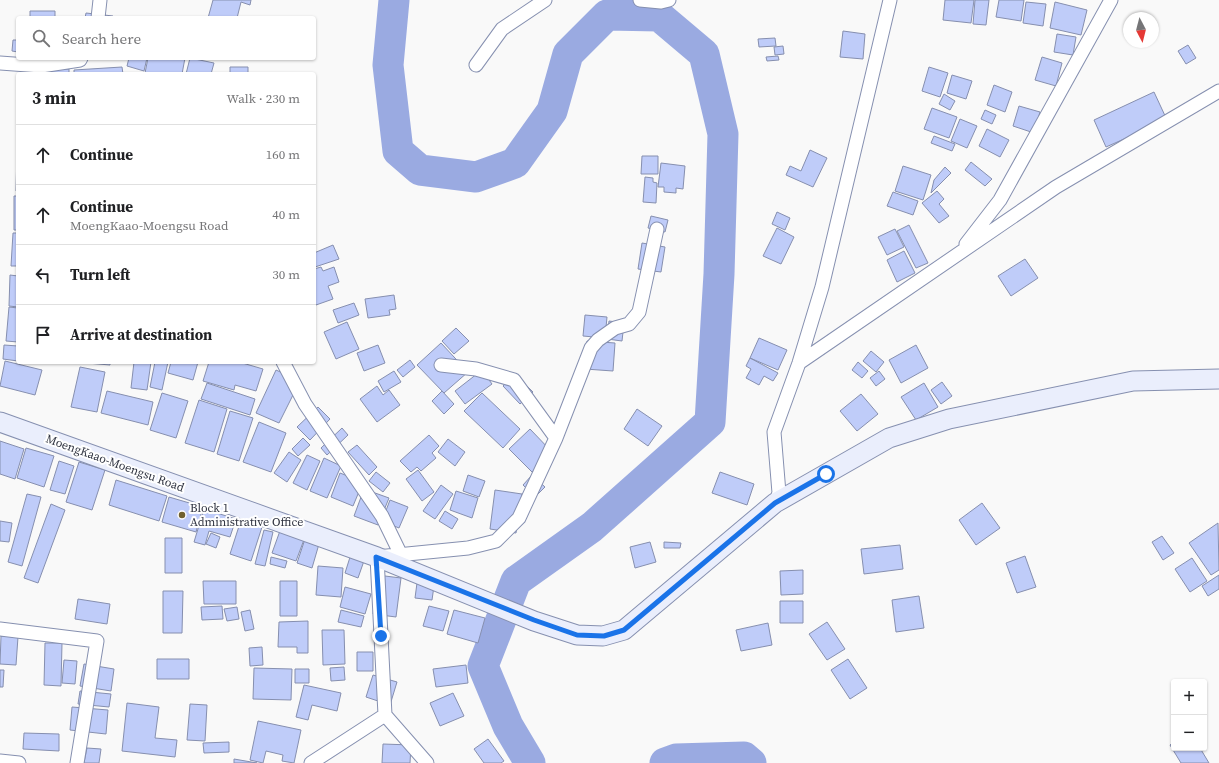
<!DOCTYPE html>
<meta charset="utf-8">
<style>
body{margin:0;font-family:"Source Serif 4",serif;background:#f2f2f2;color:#202124}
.controls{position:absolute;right:12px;bottom:12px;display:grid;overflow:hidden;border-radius:4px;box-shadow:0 1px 3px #0004}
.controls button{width:36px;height:36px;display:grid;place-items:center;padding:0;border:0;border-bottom:1px solid #e0e0e0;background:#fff;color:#202124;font:20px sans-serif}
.compass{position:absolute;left:1123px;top:12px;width:36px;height:36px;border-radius:50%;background:#fff;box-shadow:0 1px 3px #0004;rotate:173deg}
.stop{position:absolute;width:12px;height:12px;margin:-9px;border:3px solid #1a73e8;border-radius:50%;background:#fff}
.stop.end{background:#1a73e8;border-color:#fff;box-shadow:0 1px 4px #0008}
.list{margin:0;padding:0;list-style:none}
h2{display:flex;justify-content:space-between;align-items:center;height:52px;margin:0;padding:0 16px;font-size:17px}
h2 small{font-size:13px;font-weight:400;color:#757577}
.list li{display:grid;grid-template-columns:26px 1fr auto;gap:12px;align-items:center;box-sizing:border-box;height:60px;padding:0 16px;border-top:1px solid #e0e0e0}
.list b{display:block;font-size:15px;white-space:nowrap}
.list p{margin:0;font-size:13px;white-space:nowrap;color:#757577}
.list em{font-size:13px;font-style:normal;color:#757577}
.icon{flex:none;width:22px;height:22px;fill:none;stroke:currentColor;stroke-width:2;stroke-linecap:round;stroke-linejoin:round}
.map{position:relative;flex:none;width:1219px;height:763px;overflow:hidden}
.search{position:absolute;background:#fff;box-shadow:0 1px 3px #0004;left:16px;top:16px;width:300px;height:44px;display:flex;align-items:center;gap:10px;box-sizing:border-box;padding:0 14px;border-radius:4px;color:#757577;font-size:15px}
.panel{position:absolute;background:#fff;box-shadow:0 1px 3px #0004;left:16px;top:72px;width:300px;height:292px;border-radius:4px}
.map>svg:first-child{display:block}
</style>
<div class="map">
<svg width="1219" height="763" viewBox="0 0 1219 763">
<rect width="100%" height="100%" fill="#f9f9f9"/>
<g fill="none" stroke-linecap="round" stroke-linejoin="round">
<path stroke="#9aaae1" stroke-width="31" d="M394,0l-6,65 10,86 22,19 56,7 39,-14 37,-52 16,-57 39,-39 52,1 45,38 19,80 -4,140 -9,148 -118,105 -76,54 -33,85 25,60 22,37
M665,763l11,-4 68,-2 7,6"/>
</g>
<path fill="#bfccf9" stroke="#868faf" d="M213,0h38l-1,5 -9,-3 -4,16h-29z
M945,0h29l-3,23 -28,-3z
M975,0h14l-3,25 -13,-1z
M999,0h25l-3,21 -25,-4z
M1026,2l20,2 -3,22 -20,-3z
M1055,2l32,8 -6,25 -31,-7z
M30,11h25v7h-25z
M86,13l27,3v2h-28z
M843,31l22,3 -2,25 -23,-2z
M1057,34l19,3 -3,18 -19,-3z
M775,38l1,8 -17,1 -1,-8z
M13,40h5v12l-6,-1z
M1188,45l8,13 -10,6 -8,-13z
M783,46l1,8 -9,1 -1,-8z
M778,56l1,4 -12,1 -1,-4z
M1042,57l20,6 -6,23 -21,-6z
M129,58h18l-3,13 -17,-5z
M148,58h37l-3,16 -37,-1z
M190,58l24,5 -3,11h-25z
M122,67l1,7h-49v-4z
M230,67h18v7h-18z
M929,67l19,6 -8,24 -18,-6z
M69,69v5h-44v-4z
M952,75l20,6 -6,18 -19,-6z
M994,85l18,7 -7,20 -18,-7z
M1154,92l13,28 -61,27 -12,-27z
M944,94l11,7 -5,9 -11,-6z
M1019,106l21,6 -6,21 -21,-7z
M932,108l25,9 -8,21 -25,-9z
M985,110l11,5 -4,9 -11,-5z
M960,119l17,7 -10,22 -16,-7z
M987,129l22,11 -9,17 -21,-11z
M934,136l21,8 -3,7 -21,-8z
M810,150l17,8 -14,29 -27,-12 4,-9 11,5z
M17,152h1v39h-2z
M642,156h16v18h-17z
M971,162l21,17 -7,7 -20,-16z
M661,163l24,3 -2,23 -7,-1v5l-12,-1v-5h-6z
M903,166l28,9 -8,25 -28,-9z
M945,167l6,6 -20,20 3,-13z
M645,177l8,1v4l4,1 -1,20 -13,-1z
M937,191l7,8 -5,5 10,12 -10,7 -17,-20z
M893,192l25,9 -5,14 -26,-9z
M14,196h4v34h-4z
M777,212l13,6 -5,12 -13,-6z
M651,216l17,4 -3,12 -17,-4z
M909,225l19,38 -12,5 -19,-37z
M777,228l17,9 -13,27 -18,-8z
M895,229l9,18 -17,8 -9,-18z
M13,233h5v33h-7z
M642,243l23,4 -4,25 -23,-3z
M333,245l6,14 -24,8 -1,-14z
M904,251l11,22 -18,9 -10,-22z
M1025,259l13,19 -27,18 -13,-20z
M321,267l2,4 11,-4 5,15 -11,4 5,13 -17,6 -2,-5v-31z
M10,275l8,1v31l-9,-1z
M394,295l2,14 -7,1 1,5 -22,3 -3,-19z
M354,303l5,12 -21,8 -5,-13z
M9,307l9,1v34l-12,-1z
M585,315l22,2 -2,21 -22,-2z
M609,321l15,2 -2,18 -15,-2z
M347,322l12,27 -23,10 -12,-27z
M456,328l13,13 -15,13 -12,-13z
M759,338l28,12 -9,20 -28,-12z
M587,341l28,2 -2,28 -28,-2z
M441,343l27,29 -24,21 -27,-28z
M4,345l14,1v15l-15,-2z
M378,345l7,18 -21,8 -7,-18z
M916,345l12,23 -27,15 -12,-23z
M871,351l13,11 -8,10 -13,-11z
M750,358l28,15 -5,8 -9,-5 -5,9 -13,-7 5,-9 -5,-3z
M410,360l5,7 -12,10 -6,-7z
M5,361l37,9 -7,25 -35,-9z
M88,362h22v3l-23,-2z
M134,362h17l-4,28 -16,-2z
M155,362h13l-6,28 -12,-3z
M171,362h27l-5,18 -25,-7z
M209,362h30l24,7 -7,22 -21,-6 -1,5 -31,-9z
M858,362l10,9 -6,7 -10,-8z
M80,367l25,5 -8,40 -26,-5z
M276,370l24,11 -21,42 -23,-10z
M482,370l10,14 -27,20 -10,-13z
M394,371l7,11 -17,10 -6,-11z
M879,371l6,8 -9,7 -6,-8z
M515,374l18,18 -13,12 -17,-18z
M942,382l10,14 -11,8 -10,-14z
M207,383l48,16 -5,16 -49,-16z
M924,383l14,24 -22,13 -15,-23z
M377,386l6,9 6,-5 11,15 -23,17 -17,-23z
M107,391l46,11 -5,23 -47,-12z
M442,391l12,13 -10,10 -12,-13z
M162,393l26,8 -12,37 -26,-8z
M482,393l38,36 -17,19 -39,-37z
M861,394l17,20 -21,17 -17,-20z
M199,400l28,9 -13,43 -29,-9z
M318,407l12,12 -20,21 -13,-13z
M637,409l25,17 -14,20 -24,-17z
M230,411l23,7 -14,43 -22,-7z
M259,422l27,11 -15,39 -28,-10z
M342,428l6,7 -21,20 -6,-7z
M530,429l22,23 -20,20 -23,-23z
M429,435l10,11 -7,7 4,5 -15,13 -4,-4 -6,5 -11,-11z
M303,438l7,7 -12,11 -6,-7z
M448,439l17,13 -10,14 -17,-14z
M0,441l24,8 -9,30 -15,-5z
M357,445l20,22 -8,8 -21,-23z
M26,448l28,8 -10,31 -27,-9z
M289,452l12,8 -14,22 -13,-9z
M307,455l13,6 -13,29 -14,-7z
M324,458l17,8 -14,32 -17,-7z
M59,461l15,5 -9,28 -15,-4z
M79,462l26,8 -13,40 -26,-8z
M418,470l16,22 -12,9 -16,-22z
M376,472l14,11 -7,9 -14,-11z
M720,472l34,12 -7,21 -35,-12z
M340,473l23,9 -10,24 -22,-9z
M468,475l17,6 -6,16 -16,-6z
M532,475l13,12 -10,10 -12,-12z
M116,480l51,16 -8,25 -50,-16z
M441,485l12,9 -18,25 -12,-8z
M364,489l25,9 -11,27 -24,-9z
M495,490l27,4 -6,39 -26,-4z
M456,491l22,7 -6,20 -22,-8z
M27,494l14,3 -19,69 -14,-4z
M169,497l34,10 -7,25 -34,-10z
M390,500l18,7 -9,21 -17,-7z
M982,503l18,25 -24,17 -17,-25z
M51,504l14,6 -27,73 -14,-5z
M204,509l32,10 -6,18 -21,-6 -4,14 -11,-3z
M445,511l13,8 -6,10 -13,-8z
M241,520l21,7 -11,34 -21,-7z
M0,521l12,2 -3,19 -9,-1z
M1218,523l1,47 -8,5 -22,-32z
M281,528l24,9 -9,24 -24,-8z
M264,530l9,2 -8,34 -10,-2z
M211,533l9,4 -4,11 -10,-4z
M1162,536l12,17 -11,7 -11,-18z
M165,538h17v35h-17z
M305,539l14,5 -7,24 -15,-5z
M650,542l6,20 -21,6 -5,-21z
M664,542l17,1 -1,5h-16z
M900,545l3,24 -39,5 -3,-25z
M351,554l14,4 -7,20 -13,-5z
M1025,556l11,31 -19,6 -11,-30z
M271,557l16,4 -2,7 -15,-4z
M1192,558l15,23 -17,11 -15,-23z
M318,566l25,2 -2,29 -25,-2z
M803,570v24l-22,1 -1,-24z
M377,575l24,3 -5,39 -23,-3z
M1219,575v14l-11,7 -6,-10z
M203,581h33v23h-32z
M280,581h17v35h-17z
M417,583l17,3 -2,14 -17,-2z
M345,587l26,7 -6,20 -25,-7z
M163,591h20l-1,42h-19z
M919,596l5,32 -28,4 -4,-32z
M78,599l32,5 -3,20 -32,-5z
M780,601h23v22h-23z
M222,606l1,13 -21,1 -1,-13z
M429,606l20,5 -6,20 -20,-5z
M237,607l2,12 -12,2 -3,-12z
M250,610l4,19 -9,2 -4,-19z
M341,610l23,6 -3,11 -23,-5z
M454,610l31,8 -7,25 -31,-9z
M308,621v32h-11v-6h-19l1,-25z
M827,622l18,27 -18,11 -18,-26z
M768,623l4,22 -31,6 -5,-21z
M322,630h22l1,34 -22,1z
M1,636l17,1 -2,28 -16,-1z
M45,643h17l-1,43 -17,-1z
M262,647l1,18 -13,1 -1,-18z
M357,652h16v19h-16z
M157,659h32v20h-32z
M848,659l19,29 -17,11 -19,-29z
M64,660l13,1 -2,23 -13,-1z
M84,664l30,5 -3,22 -31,-5z
M466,665l2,18 -32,4 -3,-18z
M344,667l1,13 -14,1 -1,-13z
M254,668l38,1 -1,31 -38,-1z
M295,669h14v14h-14z
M0,670h4l-1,17h-3z
M373,675l24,7 -7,23 -24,-8z
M304,685l37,8 -4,18 -25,-6 -4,15 -12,-3z
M80,691l31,3 -2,13 -31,-3z
M453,693l11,23 -24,10 -10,-23z
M127,703l32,4 -4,31 22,2 -2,17 -53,-6z
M190,704l17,1 -2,36 -18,-1z
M72,707l36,3 -2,24 -36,-4z
M258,721l43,9 -7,33 -12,-2 1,-6 -17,-4 -3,12 -13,-3z
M24,733l35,1v17l-36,-2z
M488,739l16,22 -3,2h-17l-10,-14z
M229,742v10l-25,1 -1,-10z
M1174,742v6h26l9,15h-28l-11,-18z
M383,744l28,1 -1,18h-28z
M87,748l14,1 -2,14h-15z
M234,759l23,4h-23z"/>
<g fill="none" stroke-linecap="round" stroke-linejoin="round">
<defs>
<path id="street" d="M640,0l21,2 8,-2
M98,18l2,-18
M0,63l41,3 39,-6 1,-2
M476,65l26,-36 43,-29
M966,244l34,-44 111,-200
M283,362l22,42 77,112 19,39
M799,363l257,-176 163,-96
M441,365l35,4 38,11 42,58
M775,503l4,-10 -5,-61 25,-69 23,-76 68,-287
M0,629l97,12 -20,122
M0,761l19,2
M311,763l74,-48
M427,763l-42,-48 -8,-158 91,-9 28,-7 23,-23 37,-80 35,-90 7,-8 17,-12 14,-4 10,-12 18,-83"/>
<path id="secondary" d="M0,422l377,135 157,64 43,14 26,1 21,-6 151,-127 114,-65 60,-19 184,-38 86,-2"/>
</defs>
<use href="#street" stroke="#8690b0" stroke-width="15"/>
<use href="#secondary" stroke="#8690b0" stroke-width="21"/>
<use href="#street" stroke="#fff" stroke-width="13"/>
<use href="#secondary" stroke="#eaeefc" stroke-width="19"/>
</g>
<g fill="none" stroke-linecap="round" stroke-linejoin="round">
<path stroke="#1a73e8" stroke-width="5" d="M381,636l-5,-79 158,63 43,15 27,1 20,-6 151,-127 51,-29"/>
</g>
<circle fill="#71612f" stroke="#fff" stroke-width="1.5" cx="182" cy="515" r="4"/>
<g text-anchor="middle" stroke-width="4" stroke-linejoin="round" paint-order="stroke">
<g font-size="12" fill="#303441" stroke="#fff">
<text transform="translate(115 463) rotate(20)" y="4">MoengKaao-Moengsu Road</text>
</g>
<g font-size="12" fill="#303441" stroke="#fff" text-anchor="start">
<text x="190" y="512">Block 1<tspan x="190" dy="14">Administrative Office</tspan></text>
</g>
</g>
</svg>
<div class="controls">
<button>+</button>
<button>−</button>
</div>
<svg class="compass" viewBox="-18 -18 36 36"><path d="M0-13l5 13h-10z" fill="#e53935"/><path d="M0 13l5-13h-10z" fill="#757577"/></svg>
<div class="stop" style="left:826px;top:474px"></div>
<div class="stop end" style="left:381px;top:636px"></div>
<div class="search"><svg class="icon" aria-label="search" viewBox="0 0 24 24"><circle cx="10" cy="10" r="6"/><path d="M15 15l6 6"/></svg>Search here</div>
<section class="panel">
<h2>3 min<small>Walk · 230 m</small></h2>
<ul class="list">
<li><svg class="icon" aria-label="ahead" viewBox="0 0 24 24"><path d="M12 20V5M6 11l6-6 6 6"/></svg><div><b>Continue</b></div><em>160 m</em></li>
<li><svg class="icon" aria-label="ahead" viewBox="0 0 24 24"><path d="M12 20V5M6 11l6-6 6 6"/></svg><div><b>Continue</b><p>MoengKaao-Moengsu Road</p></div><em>40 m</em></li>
<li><svg class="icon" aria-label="left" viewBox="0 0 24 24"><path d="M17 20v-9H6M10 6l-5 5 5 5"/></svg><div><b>Turn left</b></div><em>30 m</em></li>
<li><svg class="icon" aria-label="arrive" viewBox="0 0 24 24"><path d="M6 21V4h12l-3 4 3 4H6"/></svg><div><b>Arrive at destination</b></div></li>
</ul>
</section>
</div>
